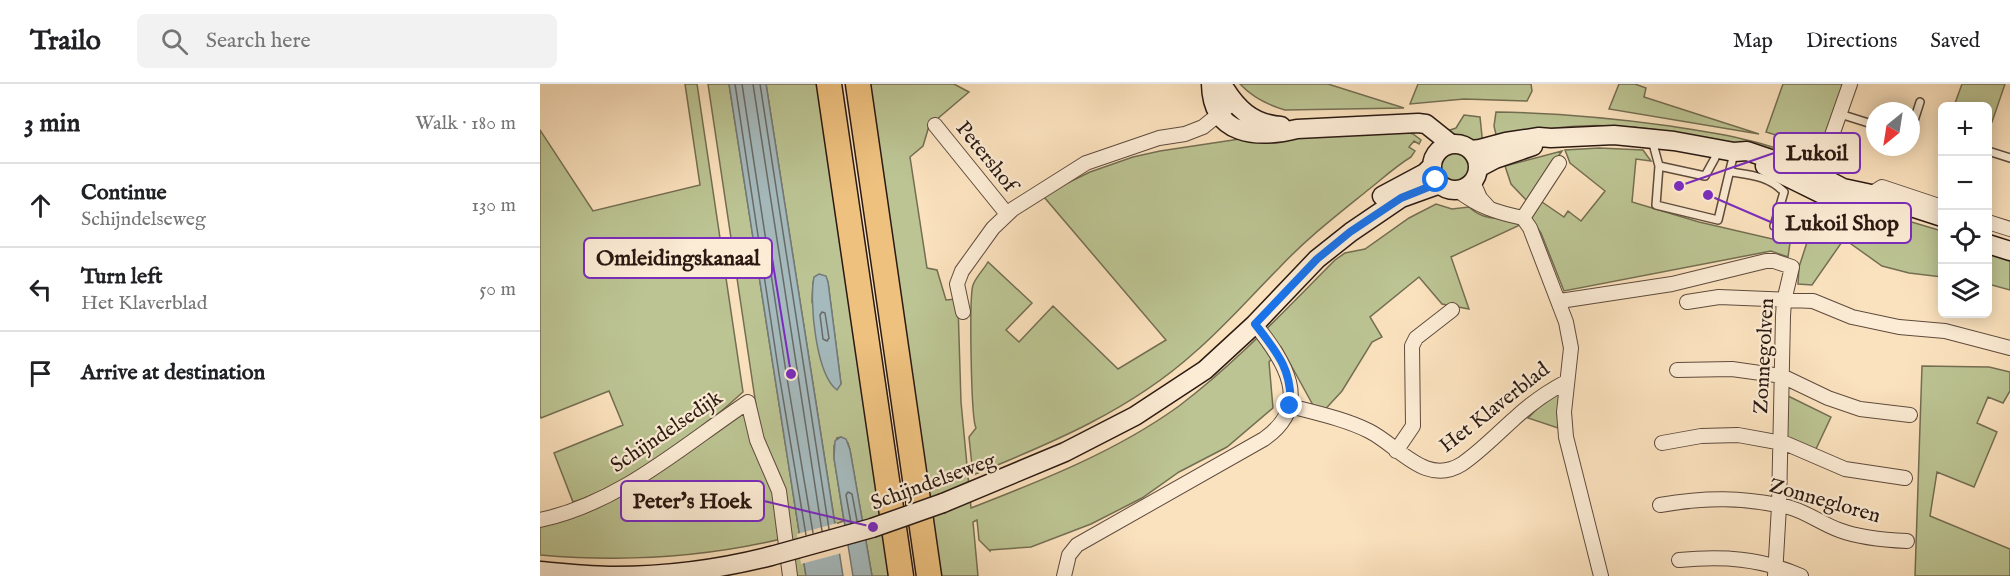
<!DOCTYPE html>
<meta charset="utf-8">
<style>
body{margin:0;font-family:"IM FELL English",serif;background:#f2f2f2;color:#202124}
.controls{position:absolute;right:18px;top:18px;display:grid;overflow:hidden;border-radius:9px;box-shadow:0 3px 15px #0003}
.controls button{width:54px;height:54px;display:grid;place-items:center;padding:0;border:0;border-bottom:2px solid #e0e0e0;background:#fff;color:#202124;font:30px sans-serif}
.compass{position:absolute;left:1326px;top:18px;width:54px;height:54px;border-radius:50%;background:#fff;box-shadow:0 3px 15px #0003;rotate:210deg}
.stop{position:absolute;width:18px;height:18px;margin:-14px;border:4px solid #1a73e8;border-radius:50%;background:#fff}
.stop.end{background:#1a73e8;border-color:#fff;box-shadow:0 2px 6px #0008}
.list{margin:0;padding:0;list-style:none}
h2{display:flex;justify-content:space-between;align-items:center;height:78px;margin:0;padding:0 24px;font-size:26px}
h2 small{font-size:20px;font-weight:400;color:#757577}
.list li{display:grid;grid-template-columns:39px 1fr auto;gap:18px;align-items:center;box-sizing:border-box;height:84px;padding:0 24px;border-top:2px solid #e0e0e0}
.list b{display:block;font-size:22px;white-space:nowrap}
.list p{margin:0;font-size:20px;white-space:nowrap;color:#757577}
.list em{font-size:20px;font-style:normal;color:#757577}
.icon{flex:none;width:33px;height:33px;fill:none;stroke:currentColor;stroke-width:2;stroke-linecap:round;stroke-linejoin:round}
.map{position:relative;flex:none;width:1470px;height:492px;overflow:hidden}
header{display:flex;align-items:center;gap:36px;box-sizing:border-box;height:84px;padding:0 30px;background:#fff;border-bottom:2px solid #e0e0e0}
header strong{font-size:28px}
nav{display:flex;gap:33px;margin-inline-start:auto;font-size:21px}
.search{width:420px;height:54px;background:#f2f2f2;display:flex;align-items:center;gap:15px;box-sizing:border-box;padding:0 21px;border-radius:9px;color:#757577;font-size:22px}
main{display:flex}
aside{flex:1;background:#fff}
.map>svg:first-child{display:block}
</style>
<header>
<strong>Trailo</strong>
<div class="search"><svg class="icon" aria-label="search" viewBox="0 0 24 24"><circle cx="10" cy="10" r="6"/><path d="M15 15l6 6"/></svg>Search here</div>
<nav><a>Map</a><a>Directions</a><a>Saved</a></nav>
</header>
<main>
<aside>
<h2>3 min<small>Walk · 180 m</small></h2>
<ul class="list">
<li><svg class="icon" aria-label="ahead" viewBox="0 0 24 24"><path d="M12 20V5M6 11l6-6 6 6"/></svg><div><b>Continue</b><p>Schijndelseweg</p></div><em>130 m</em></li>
<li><svg class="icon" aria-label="left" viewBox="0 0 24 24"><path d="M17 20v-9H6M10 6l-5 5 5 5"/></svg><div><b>Turn left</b><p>Het Klaverblad</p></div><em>50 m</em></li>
<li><svg class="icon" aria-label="arrive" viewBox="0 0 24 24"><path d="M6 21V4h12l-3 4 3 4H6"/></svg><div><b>Arrive at destination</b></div></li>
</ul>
</aside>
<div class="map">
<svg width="1470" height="492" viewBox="0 0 1470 492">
<rect width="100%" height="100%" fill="#fbe2be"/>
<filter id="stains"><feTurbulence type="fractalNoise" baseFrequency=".00333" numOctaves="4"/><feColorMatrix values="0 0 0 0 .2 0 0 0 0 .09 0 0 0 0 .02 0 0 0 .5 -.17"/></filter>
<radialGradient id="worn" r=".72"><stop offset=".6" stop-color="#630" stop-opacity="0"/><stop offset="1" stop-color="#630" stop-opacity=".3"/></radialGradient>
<path fill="#bcc493" stroke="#746e52" stroke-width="1.5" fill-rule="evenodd" d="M145,0h12l46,308c-46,42 -110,90 -170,110l-19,-49 69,-28 -14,-34 -68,27 -1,-3v-285l53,81 107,-26z
M168,0h21l77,492h-12l-33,-137z
M226,0h53l72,492h-19l-22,-126 -2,-7 -7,-6 -4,1 -3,8v12l10,63 -9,3zM273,198h15l13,102 -29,-82z
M329,0h85l15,8 -40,34 -6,20 -13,11 17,111 10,2 9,30 10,-1 2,6 3,97 10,106c72,-28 146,-57 208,-102 57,-43 106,-96 156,-146l10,-7 20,-4 44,-31 27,-14 16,5 17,-2c18,17 33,7 51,18l-69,32 18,52 -27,-5 -23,-27 -49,40 12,20 -10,5 -30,49 -23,25 -38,-69 -12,15 4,46 -46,39 -48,25 -37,26 -51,26 -60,23 -41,3v1l-11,-11 -2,-20 -4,2 5,54h-38z
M700,0h88l76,24 -119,2c-17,-5 -32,-12 -45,-26z
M878,0h113l1,7 -5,10 -63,-2 -54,5z
M1079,0h16l11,4 -2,9 115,37 -150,-25z
M1243,0h61l-23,65 -55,-17z
M1422,0h43l-13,38 -4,-2v-14h-34z
M956,28c58,1 116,6 174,14 46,7 85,13 129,30l-1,5c-38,-14 -73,-20 -113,-27 -68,-11 -120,-13 -188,5l-3,-13z
M924,31l16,2 3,29 -33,-9 -6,-5 12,-4z
M856,45l17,5 8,6 -2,4 -5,-3 -5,6 6,4 -4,6c-15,9 -29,22 -43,33 -31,25 -62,49 -89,78 -28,28 -54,58 -84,84 -64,58 -143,91 -222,123l-4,-38 7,-9c-5,-9 -7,-131 -3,-143 3,-8 11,-16 15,-23l44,41 -26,27 13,12 34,-36 65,63 48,-29 -122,-143 5,-5 41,-20 43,-15 27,-6 93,-14z
M1059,64l44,2 8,11 -15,-2 -4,43 67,20 91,21 -2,14 -17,-6 -207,40 -23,-58 -12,-18 10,-15 25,17 4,-6 13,10 24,-30 -35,-28 -5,-13z
M1022,67l-35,50 -16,-17 -6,-18z
M901 83a14 14 0 1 1 28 0a14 14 0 1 1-28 0Z
M1310,124l38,7 54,16v46l-33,-4 -27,-7 -38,-27 -32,46 -14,-1 1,-17 13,-40 33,-8z
M1448,161l22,8v37l-22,-6z
M1382,282l67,1 21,5v19l-7,12 -15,-6 -11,26 20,9 -23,55 -37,-15 -7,44 80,33v27h-95z
M1020,302l1,43 -33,-11z
M1246,311l45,22 -16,34 -30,-14z
M201,330l5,1 27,71 8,53c-79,19 -160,23 -241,16v-31l13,-4z"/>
<path fill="#a5babd" stroke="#747a79" stroke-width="1.5" d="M189,0h37l77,492h-37z
M279,190l7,2 2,6 13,102 -4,6c-21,-15 -28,-89 -23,-113z
M301,353l5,2 4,11 22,126h-19l-19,-118 1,-17z"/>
<path fill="#fbe2be" d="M297,439l5,30 -41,11 -4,-30z"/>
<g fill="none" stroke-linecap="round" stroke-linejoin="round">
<path stroke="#686a68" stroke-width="1.5" d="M195,0l44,290 27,161
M202,0l44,288 27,161
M213,0l69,447
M220,0l69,445
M282,228l3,1 4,25 -2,3 -4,-2 -3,-24z
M311,439l-5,-28 2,-3 4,2 5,27"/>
<defs>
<path id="lane" d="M1300,30l35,11
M1371,46l9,-28
M1112,56l7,26 -3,39 62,15 16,-67
M1448,67l22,7
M1119,82l46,10 10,-18 1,-7
M1191,88c20,3 38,4 53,20l-10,34"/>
<path id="street" d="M395,41l72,89
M1278,91l32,-91
M933,98l7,16 9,10
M917,106c23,17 38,22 66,28l7,10 36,94 5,26 -7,64 2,25 35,139
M1331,110l11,-7 60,20
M983,134l36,-55
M1448,138l22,7
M1020,217l112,-17 94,-23h8l18,6 -8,34 -1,15 -4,190 -4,70
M1147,218l32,-5 94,4 39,16 47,10 46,4 65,17
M423,228l-6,-28 5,-13 31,-43 20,-19 73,-46 73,-25 26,-4 18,-7 31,-25
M1137,286l55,-1 50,7 46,22 32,11 50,6
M750,322c26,7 55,13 79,25 29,14 56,56 93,33 19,-13 35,-30 52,-45 16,-15 33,-27 52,-37
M1122,359l39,-7 37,-1 49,9 58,25 60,9
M856,367l17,-25 -1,-80 4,-8 36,-28
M1120,421c46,-8 82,-8 128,2 17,4 34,17 51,23 21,8 45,10 68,11
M0,436c80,-17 142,-74 208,-118l9,38 22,51 11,85
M1139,476c44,-4 81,-2 122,16
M524,492l5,-21 8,-10 187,-106c50,-35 20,-78 -9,-115"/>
<path id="secondary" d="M671,0c1,52 46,55 86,45l121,-6 8,1 25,20
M682,0c14,24 30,40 59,42
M892 83a23 23 0 1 1 46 0a23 23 0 1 1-46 0Z
M931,66l9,-1 26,-7 33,-5 12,1 63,-3 60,6 60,11 13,-1 71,24 25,13 28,6 71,23
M1225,82l67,33 64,14
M938,84l17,-9 38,-13
M842,112l43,-23 7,-7
M1448,160l22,7
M403,419l122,-51 70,-36 70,-46 50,-46 62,-65 34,-27 50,-34 39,-14
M0,487c25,2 50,5 74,5 52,0 106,-7 157,-20"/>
<path id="highway" d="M289,0l72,492
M318,0l71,492"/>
</defs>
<use href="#lane" stroke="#5f4b3d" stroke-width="10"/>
<use href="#street" stroke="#5f4b3d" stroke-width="16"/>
<use href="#secondary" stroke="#2b1912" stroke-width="21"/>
<use href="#highway" stroke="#2b1912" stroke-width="27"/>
<use href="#lane" stroke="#fcecd5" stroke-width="7"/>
<use href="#street" stroke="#fcecd5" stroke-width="14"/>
<use href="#secondary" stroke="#fcecd5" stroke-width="18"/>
<use href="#highway" stroke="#eec17f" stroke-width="24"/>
<defs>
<path id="secondary-bridge" d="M231,472l101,-28 71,-25"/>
</defs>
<use href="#secondary-bridge" stroke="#2b1912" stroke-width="21" stroke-linecap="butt"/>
<use href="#secondary-bridge" stroke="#fcecd5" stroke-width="18"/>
</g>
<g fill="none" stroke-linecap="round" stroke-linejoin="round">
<path stroke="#1a73e8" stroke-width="8" d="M750,322c3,-36 -14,-55 -35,-82l62,-65 33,-27 51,-34 30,-12 9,-2 -4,-4"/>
</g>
<g text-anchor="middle" stroke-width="4.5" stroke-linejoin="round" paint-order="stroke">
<g font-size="21" fill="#2b1912" stroke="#fcecd5">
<text transform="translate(447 72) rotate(51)" y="7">Petershof</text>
<text transform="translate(1223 272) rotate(-87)" y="7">Zonnegolven</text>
<text transform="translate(954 323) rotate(-38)" y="7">Het Klaverblad</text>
<text transform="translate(126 347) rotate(-34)" y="7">Schijndelsedijk</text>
<text transform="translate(393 397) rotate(-20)" y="7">Schijndelseweg</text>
<text transform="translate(1285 416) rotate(16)" y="7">Zonnegloren</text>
</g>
</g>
<path fill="none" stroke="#7b2cbf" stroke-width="2" d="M1139 102L1234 69M1168 111L1233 139M251 290L232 174M333 443L224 417"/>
<g fill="#7b2cbf" stroke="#fcecd5" stroke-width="2">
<circle cx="1139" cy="102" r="6"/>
<circle cx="1168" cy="111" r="6"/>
<circle cx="251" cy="290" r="6"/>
<circle cx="333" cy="443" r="6"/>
</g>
<g fill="#fcecd5" stroke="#7b2cbf" stroke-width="2">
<rect x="1234" y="49" width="86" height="40" rx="6"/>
<rect x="1233" y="119" width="138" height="40" rx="6"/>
<rect x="44" y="154" width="188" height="40" rx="6"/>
<rect x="81" y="397" width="143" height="40" rx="6"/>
</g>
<g font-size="22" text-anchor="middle" font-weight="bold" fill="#2b1912">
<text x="1277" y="76">Lukoil</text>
<text x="1302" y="146">Lukoil Shop</text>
<text x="138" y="181">Omleidingskanaal</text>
<text x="152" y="424">Peter's Hoek</text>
</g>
<rect width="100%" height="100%" filter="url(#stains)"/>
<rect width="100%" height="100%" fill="url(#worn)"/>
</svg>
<div class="controls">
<button>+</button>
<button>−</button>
<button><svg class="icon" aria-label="locate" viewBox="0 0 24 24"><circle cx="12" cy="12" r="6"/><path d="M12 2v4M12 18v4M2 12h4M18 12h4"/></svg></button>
<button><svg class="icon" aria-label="layers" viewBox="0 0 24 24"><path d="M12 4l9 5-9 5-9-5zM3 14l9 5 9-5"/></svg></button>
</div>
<svg class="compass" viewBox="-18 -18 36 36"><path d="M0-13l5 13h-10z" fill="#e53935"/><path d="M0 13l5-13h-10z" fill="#757577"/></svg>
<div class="stop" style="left:896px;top:96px"></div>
<div class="stop end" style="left:750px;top:322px"></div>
</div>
</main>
